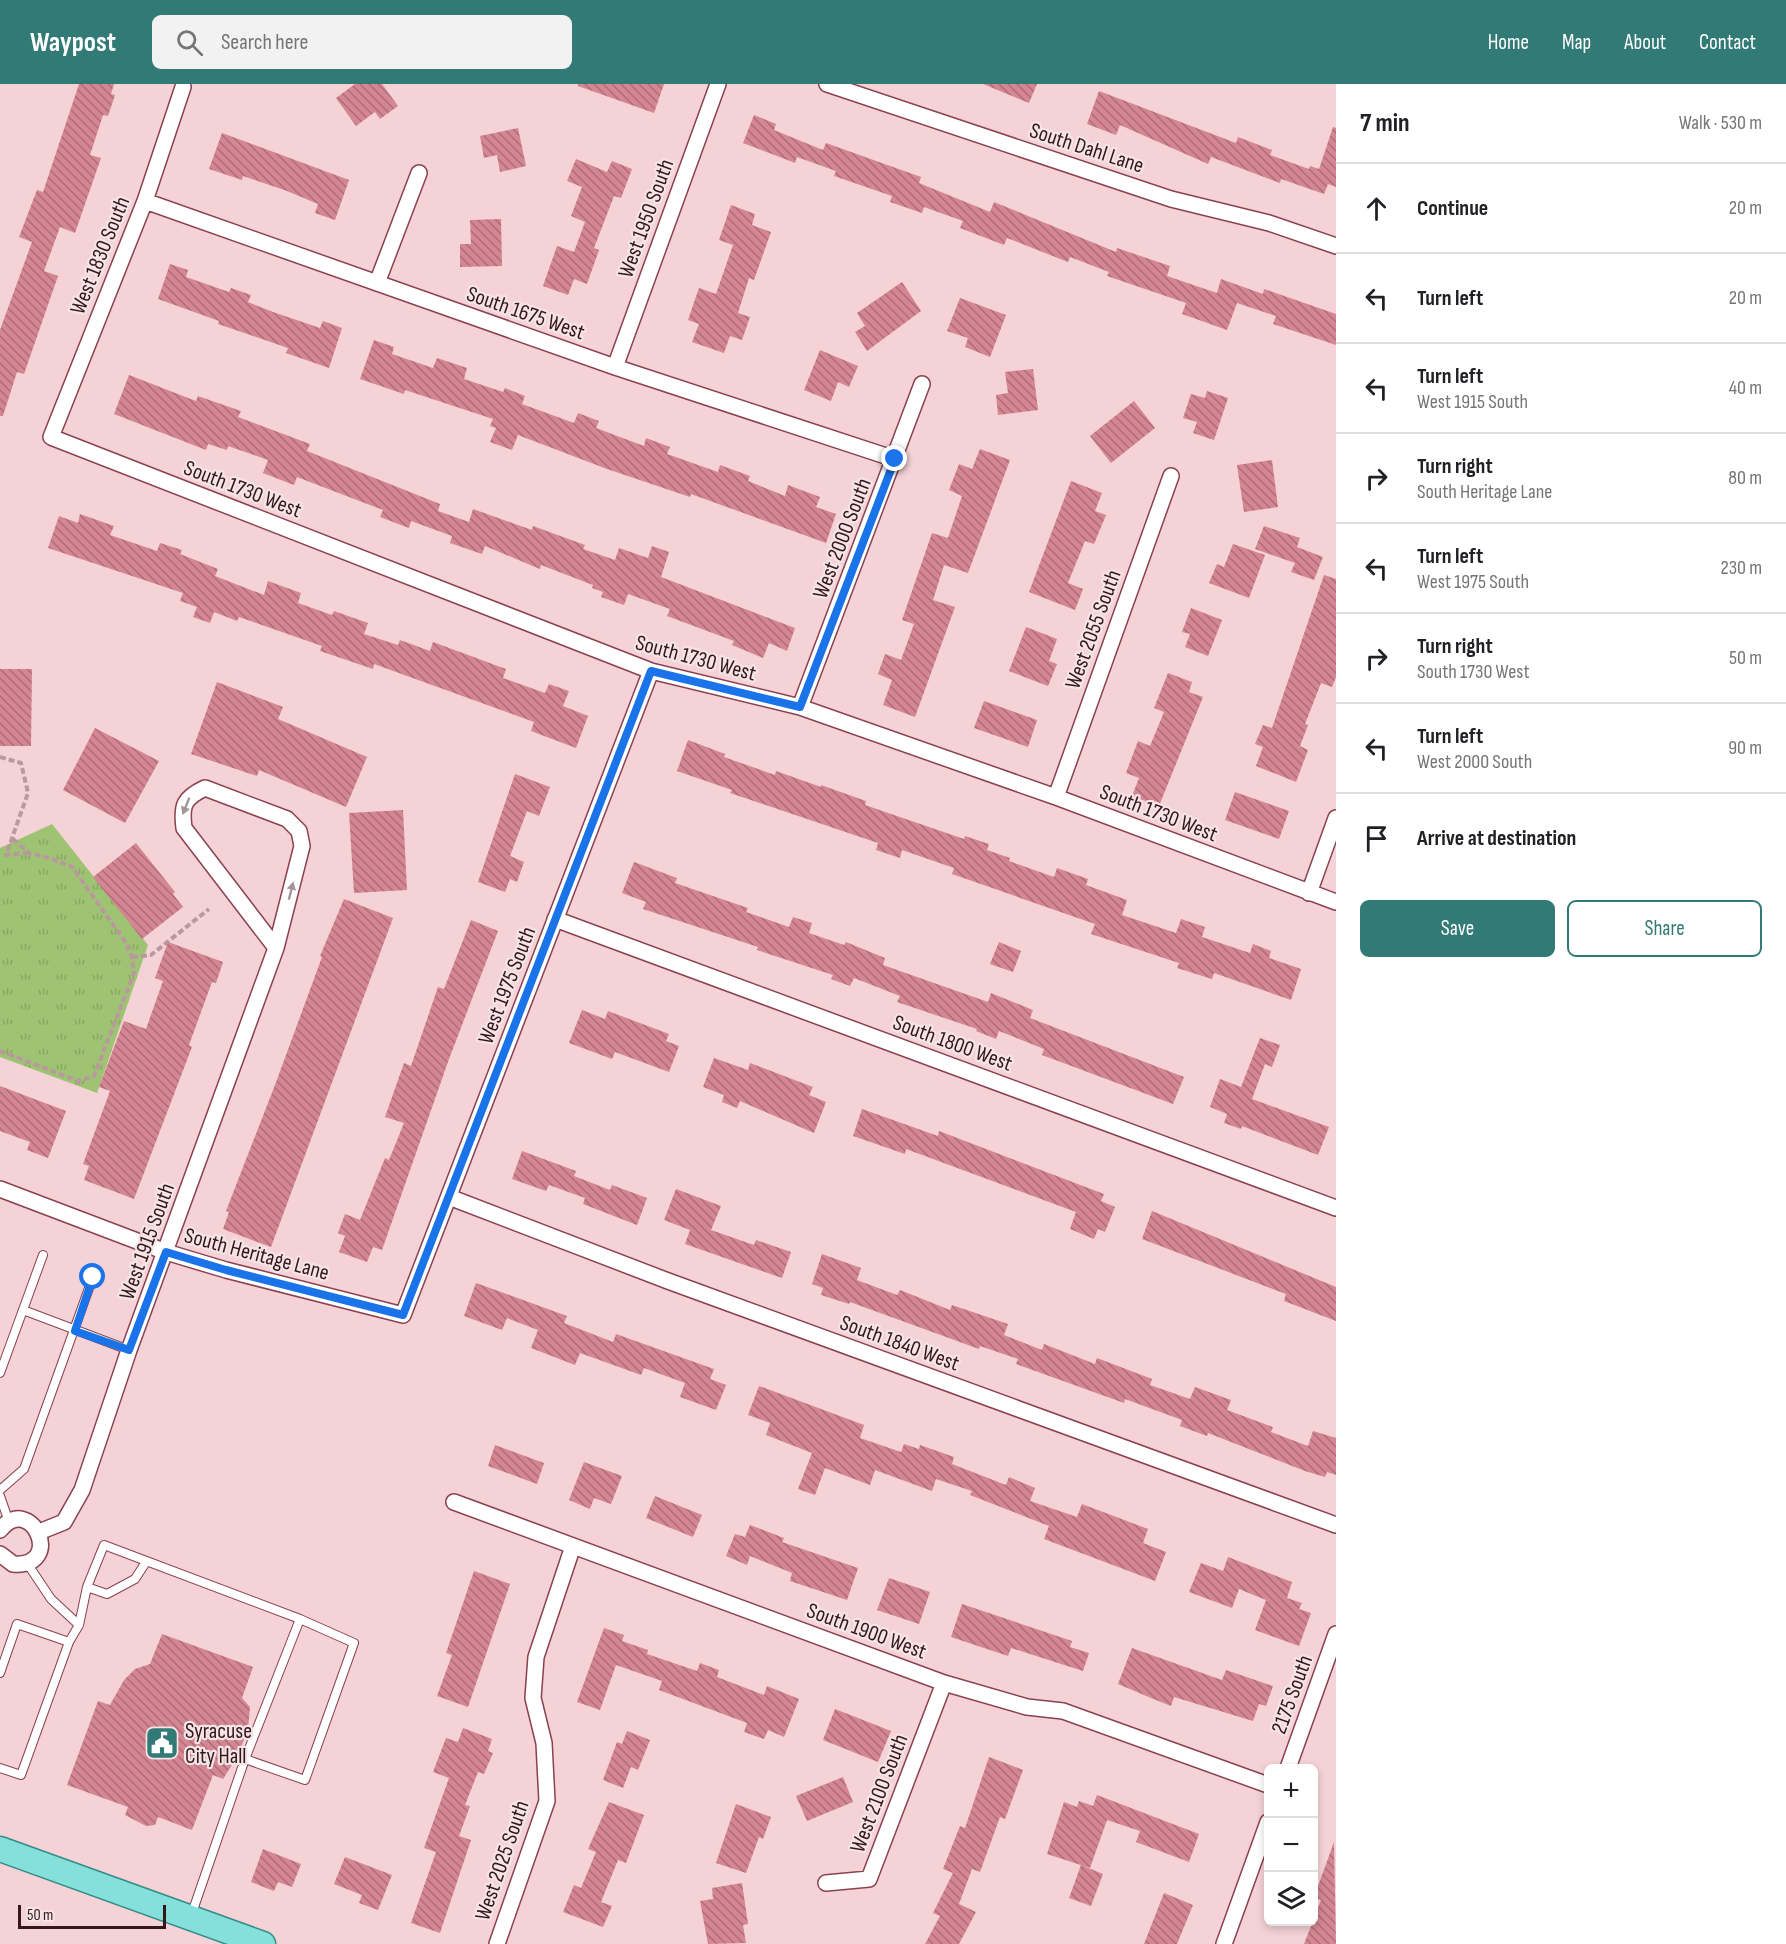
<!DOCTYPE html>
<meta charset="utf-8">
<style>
body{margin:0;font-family:"Sofia Sans Condensed",sans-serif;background:#f2f2f2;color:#202124}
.controls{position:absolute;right:18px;bottom:18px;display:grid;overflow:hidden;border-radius:9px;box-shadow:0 3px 9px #0003}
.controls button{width:54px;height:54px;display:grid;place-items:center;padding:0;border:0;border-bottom:2px solid #e0e0e0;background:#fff;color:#202124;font:30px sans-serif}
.scale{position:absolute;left:18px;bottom:15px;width:148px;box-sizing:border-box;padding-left:6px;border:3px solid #34161b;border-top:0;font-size:16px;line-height:21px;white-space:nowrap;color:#34161b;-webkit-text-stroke:4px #f5e4e6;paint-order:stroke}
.stop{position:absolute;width:18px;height:18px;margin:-14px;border:4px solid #1a73e8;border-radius:50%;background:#fff}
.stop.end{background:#1a73e8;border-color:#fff;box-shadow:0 2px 6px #0008}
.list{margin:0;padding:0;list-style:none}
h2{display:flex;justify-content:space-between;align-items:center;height:78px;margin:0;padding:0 24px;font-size:26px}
h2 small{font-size:20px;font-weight:400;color:#757577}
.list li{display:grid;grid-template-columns:39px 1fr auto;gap:18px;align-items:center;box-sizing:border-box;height:90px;padding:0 24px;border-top:2px solid #e0e0e0}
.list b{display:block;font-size:22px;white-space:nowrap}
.list p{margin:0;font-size:20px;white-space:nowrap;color:#757577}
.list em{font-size:20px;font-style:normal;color:#757577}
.actions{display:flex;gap:12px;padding:18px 24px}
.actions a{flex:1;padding:14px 0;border:2px solid #317a75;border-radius:9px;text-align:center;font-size:21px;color:#317a75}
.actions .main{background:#317a75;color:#fff}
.icon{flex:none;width:33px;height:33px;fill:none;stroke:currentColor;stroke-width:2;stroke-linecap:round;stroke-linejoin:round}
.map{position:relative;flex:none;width:1336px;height:1860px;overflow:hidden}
header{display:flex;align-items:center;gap:36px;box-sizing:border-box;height:84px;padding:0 30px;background:#317a75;color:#fff}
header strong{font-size:28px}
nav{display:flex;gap:33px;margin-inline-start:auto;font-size:21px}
.search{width:420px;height:54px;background:#f2f2f2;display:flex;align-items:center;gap:15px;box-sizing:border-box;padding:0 21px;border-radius:9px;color:#757577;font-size:22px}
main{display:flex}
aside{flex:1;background:#fff}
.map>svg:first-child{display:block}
</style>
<header>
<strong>Waypost</strong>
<div class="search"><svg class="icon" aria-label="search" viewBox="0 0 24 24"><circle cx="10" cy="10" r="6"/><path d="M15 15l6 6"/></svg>Search here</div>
<nav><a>Home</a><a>Map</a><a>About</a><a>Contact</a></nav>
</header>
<main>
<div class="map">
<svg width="1336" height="1860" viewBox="0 0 1336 1860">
<defs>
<pattern id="park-tufts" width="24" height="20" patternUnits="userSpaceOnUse" patternTransform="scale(1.5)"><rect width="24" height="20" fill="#9ec373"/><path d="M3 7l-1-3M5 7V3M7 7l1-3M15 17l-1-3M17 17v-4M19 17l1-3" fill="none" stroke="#89a763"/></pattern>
<pattern id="building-back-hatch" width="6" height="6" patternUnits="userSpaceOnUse" patternTransform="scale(1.5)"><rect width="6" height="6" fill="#d58693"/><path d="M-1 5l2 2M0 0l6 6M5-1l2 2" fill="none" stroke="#ae6d77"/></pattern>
</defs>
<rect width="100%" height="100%" fill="#f4d2d6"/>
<path fill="url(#park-tufts)" d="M52,740l96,121 -51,148 -97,-36v-209z"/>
<path fill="url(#building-back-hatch)" d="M79,0h35l-3,10 4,1 -7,21 -5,-1 -13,40 11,3 -26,75 -15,-6 -16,44 14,5 -34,98 -7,-2 -14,44h-3v-86l32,-88 -13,-5 18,-47 6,2z
M355,0h27l16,22 -18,13 -5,-7 -19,14 -20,-28z
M578,0h86l-10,29 -76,-27z
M983,0h54l-8,19z
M1099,7l137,52 2,-6 34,13 -2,5 39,14 1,-3 9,3 14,-42 3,1v59l-8,-3 -4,10 -43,-15 -1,4 -69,-26 -3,7 -88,-39 -4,10 -29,-11z
M754,31l22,9 -2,6 49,20 3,-7 95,34 -2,6 71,29 4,-10 122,50 1,-4 53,18 -3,10 50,17 4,-14 42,15 1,-5 72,25v31l-63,-21 3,-8 -39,-13 -10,27 -45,-16 4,-11 -79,-27 2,-4 -39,-15 -2,5 -61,-24 -3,7 -44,-17 3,-7 -39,-14 -2,6 -32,-11 2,-6 -58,-20 2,-5 -39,-14 -2,6 -52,-20z
M518,44l8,38 -26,6 -3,-17 -13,3 -4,-22z
M222,49l127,47 -14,40 -20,-7 3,-9 -31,-13 -44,-15 -1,4 -33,-11z
M576,75l31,13 5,-11 20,8 -11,29 -7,-2 -20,52 5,2 -12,34 -13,-5 -6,16 -25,-9 14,-40 17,6 11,-30 -14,-6 11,-29 -15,-6z
M731,121l24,9 -3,11 19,7 -17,48 -5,-2 -11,35 12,4 -8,23 -12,-4 -6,17 -32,-11 7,-18 -11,-4 11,-32 17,6 17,-49 -14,-5z
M501,135l1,47 -42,1v-23h11l-1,-24z
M170,180l18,6 -2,7 43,15 2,-4 20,7 -3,7 25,10 47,16 3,-7 19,7 -13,40 -43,-15 2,-5 -70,-24 1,-3 -61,-22z
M902,198l19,29 -54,40 -12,-19 10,-6 -8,-13z
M960,214l46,17 -16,42 -25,-10 3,-9 -21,-7z
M374,256l20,7 -2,7 41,14 4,-10 30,10 -3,11 39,13 2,-4 20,8 -3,8 52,19 4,-10 21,8 -3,7 48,18 2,-8 24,9 -3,7 51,18 2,-7 30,11 -2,5 37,15 3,-11 32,12 -4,10 20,7 -10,29 -135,-49 -1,3 -83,-28 -89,-34 -6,15 -22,-8 6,-14 -6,-2 3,-7 -88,-29 -1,4 -44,-15z
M820,266l38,16 -9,21 -11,-5 -7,19 -27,-11z
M1033,285l5,41 -40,5 -2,-20 12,-2 -3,-21z
M129,291l67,26 2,-5 43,15 -3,6 72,27 -3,7 133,53 -2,7 31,11 4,-13 59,21 1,-4 52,19 -2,4 32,11 4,-12 29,10 4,-12 17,6 -8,25 134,51 -8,23 -18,-8 -6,15 -31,-13 2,-4 -67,-25 3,-7 -42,-15 -4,11 -23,-8 2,-5 -11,-4 1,-3 -52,-20 -1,4 -55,-23 -3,8 -32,-11 2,-7 -41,-15 -2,7 -29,-11 3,-7 -86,-33 -3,8 -31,-12 5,-13 -40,-14 -1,4 -19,-6 -2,6 -92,-36z
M1207,307l21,7 -14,42 -21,-7 4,-11 -14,-4 8,-24 14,4z
M1134,317l21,27 -44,35 -21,-27z
M980,365l30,11 -42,113 -24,-8 -11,35 22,7 -40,110 -32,-12 9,-25 -14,-6 7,-20 16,6 13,-36 -12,-4 30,-87 16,5 14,-42 -13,-6 10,-26 13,5z
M1272,376l6,47 -34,5 -7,-47z
M1071,397l31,12 -7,18 11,4 -12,29 -9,-3 -17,42 15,6 -8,21 -46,-18z
M80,430l34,12 -4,9 47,16 3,-8 22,7 -2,4 38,15 -3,7 49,19 4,-14 33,12 -3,10 34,12 2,-4 34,12 -4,11 34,11 2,-5 30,11 3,-9 73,27 -3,9 42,15 4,-9 20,7 -6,15 25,10 -12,32 -45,-17 3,-9 -160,-58 -1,5 -53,-18 2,-5 -83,-29 -2,4 -23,-9 -4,11 -17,-6 4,-10 -17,-6 3,-8 -135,-45 11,-32 19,7z
M1264,442l36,12 -3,9 26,10 -9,23 -23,-8 4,-9 -40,-14z
M1233,460l32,11 -16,43 -40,-15 8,-19 7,3z
M1324,491l12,4v98l-4,10 -11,-4 -16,41 3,1 -8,21 8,4 -12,32 -40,-16 7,-19 -8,-3 8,-19 9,3z
M1191,524l31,12 -14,36 -23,-9 5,-13 -8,-2z
M1026,543l31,12 -8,22 8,3 -9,22 -39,-15z
M0,585h32l-1,77h-31z
M1168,589l24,9 -3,10 14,5 -44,109 -27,-10 7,-18 -13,-5 12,-32 12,5 14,-34 -10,-4z
M217,598l66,25 -5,12 89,38 -21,50 -87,-37 -2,6 -66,-22z
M984,617l53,19 -9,27 -54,-19z
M95,644l64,33 -34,62 -62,-33z
M688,656l37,14 -1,3 51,18 1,-4 45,16v-2l45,16 -1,4 99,34 1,-3 24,8 -2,6 23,8 -1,3 45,16 3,-9 31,11 -2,6 41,15 -5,15 54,18 5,-14 24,8 -3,10 48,16 3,-9 18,7 -2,7 32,11 -10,31 -77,-27 -2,6 -35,-11 2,-5 -88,-29 4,-10 -143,-50 2,-6 -52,-18 -2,8 -24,-8 2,-7 -148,-50 2,-3 -55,-19z
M515,690l35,13 -11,29 -12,-5 -17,45 14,6 -7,20 -7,-3 -5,13 -27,-10z
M1235,708l54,19 -10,28 -54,-19z
M403,726l4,80 -53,3 -5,-80z
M136,759l39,49 -2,2 10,13 -41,32 -49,-62z
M634,778l43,16 -2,5 73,25 -2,4 43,15 4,-10 19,6 -3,10 35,12 2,-3 39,16 -2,7 105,37 3,-9 42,17 -3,8 154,59 -11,27 -131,-49 2,-6 -45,-18 -3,8 -20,-8 1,-2 -80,-27 3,-6 -46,-18 -4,8 -19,-7 2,-4 -76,-25 1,-3 -115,-38 3,-7 -24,-9z
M344,815l49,19 -122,329 -48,-18 6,-17 -3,-1 49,-126 47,-128 -2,-1z
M471,836l27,11 -49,128 -67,191 -9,-3 -6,15 -28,-10 6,-16 -7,-3 7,-19 15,6 25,-62 4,2 15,-37 -19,-6 19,-54 7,3 27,-79 6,2z
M168,858l55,20 -7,21 -4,-1 -23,63 3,2 -58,152 -50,-19 5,-14 -6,-2 27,-73 -11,-4 25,-66 22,8 17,-48 -8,-3z
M999,858l22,9 -8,21 -23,-8z
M582,926l23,9 3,-8 61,23 -3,7 13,5 -10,26 -54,-20 -3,7 -43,-16z
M1260,954l20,7 -8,22 -7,-3 -13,35 77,28 -11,28 -76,-29 -1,3 -17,-6 3,-9 -17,-7 10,-28 21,8z
M714,974l34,12 2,-7 63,24 -4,8 17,7 -12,31 -74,-32 -3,7 -15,-6 2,-7 -21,-8z
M0,1002l66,25 -18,47 -21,-8 3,-8 -30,-11z
M862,1025l76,27 1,-5 165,63 -3,7 14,6 -10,25 -7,-3 -4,10 -24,-10 6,-17 -170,-63 -1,5 -52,-18z
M522,1067l54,20 -2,5 36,14 2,-5 35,13 -10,27 -54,-21 2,-6 -36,-13 -3,6 -34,-12z
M676,1105l45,17 -10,24 43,15 2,-5 35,12 -9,26 -97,-34 5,-14 -26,-10z
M1152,1127l184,76v34l-52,-20 2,-7 -144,-55z
M822,1170l39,14 -4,12 40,15 3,-5 50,20 2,-5 56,19 -4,11 38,15 2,-6 51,20 2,-6 55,21 -2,6 40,14 5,-12 36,13 -4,10 46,17 -2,5 37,14 5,-15 23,7v37l-9,-3 -2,5 -20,-6 -97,-38 -1,3 -27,-10 2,-6 -57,-21 -1,4 -108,-39 2,-5 -38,-13 -1,3 -129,-47 -1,2 -28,-9 2,-7 -11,-4z
M476,1199l91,33 -3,7 49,19 3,-8 98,35 -4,10 16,6 -10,25 -36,-13 5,-14 -41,-15 -3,7 -61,-22 -5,12 -44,-17 7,-18 -31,-12 -5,12 -38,-14z
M759,1302l105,39 -4,13 41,14 3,-8 15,5 1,-4 34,12 -2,7 54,21 3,-8 26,11 -5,13 47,16 5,-13 66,25 -5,14 23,9 -11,29 -111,-42 5,-13 -79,-31 2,-4 -36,-12 -4,12 -57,-21 -5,15 -45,-17 -10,27 -17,-6 14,-36 -46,-18 4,-12 -22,-8z
M495,1361l49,18 -7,21 -49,-18z
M584,1378l38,14 -11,28 -17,-6 -4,11 -21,-9z
M655,1412l47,19 -9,22 -47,-19z
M750,1441l34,13 -2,4 76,26 -11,32 -57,-19 2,-8 -42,-17 -3,9 -21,-9 9,-22 10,3z
M1228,1473l64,25 -5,16 15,5 -3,6 12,4 -12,33 -44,-16 11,-30 -27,-11 -7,19 -43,-16 12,-29 22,8z
M474,1487l36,13 -42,123 -31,-11 15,-41 -6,-2z
M889,1494l41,14 -11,32 -42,-14z
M962,1520l110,37 -2,6 19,6 -6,18 -72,-23 -3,8 -57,-19z
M604,1544l20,7 -2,6 26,9 -1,4 50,17 3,-8 19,7 -2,7 47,18 3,-9 32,13 -15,38 -16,-7 -4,9 -20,-7 3,-9 -88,-33 3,-9 -46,-16 -16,45 -23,-8z
M162,1550l91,33 -11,31 8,9 -2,22 -11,28 -14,22 -10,-4 -21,55 -34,-13 -3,8 -9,1 -21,-11 3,-8 -61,-22 31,-84 12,4 14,-25 11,-11 15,-5z
M1132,1564l90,32 4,-10 47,16 -7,20 -7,-2 -6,17 -79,-24 -3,9 -20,-8 -33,-14z
M835,1625l56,22 -13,31 -55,-22z
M463,1644l29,11 -4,12 5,2 -9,21 -6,-2 -13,33 5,1 -11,30 12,4 -31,93 -29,-10 25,-71 -12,-4 25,-70 -16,-6 13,-34 12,4z
M627,1647l23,9 -12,30 -7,-3 -8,21 -20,-8 14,-38 5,2z
M989,1673l34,13 -18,49 -5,-2 -20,55 -8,-3 -13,35 17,8 -17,32h-34l15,-28 -7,-3 20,-40 -10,-4 17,-43 5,2z
M843,1693l10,25 -46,19 -11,-25z
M1097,1711l102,39 -10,28 -53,-20 4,-11 -33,-11 -17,48 -43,-14 17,-52 13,5 2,-6 14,5z
M609,1718l35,13 -18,48 -8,-3 -17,42 11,4 -9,21 -40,-15 11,-27 7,3 15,-36 -8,-3z
M736,1720l35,13 -8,22 -4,-2 -13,36 -30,-10z
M1334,1758l2,102h-32l17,-44 -7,-3z
M263,1765l38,15 -9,23 -14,-5 -4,9 -23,-9z
M345,1773l47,18 -14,35 -19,-7 3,-8 -28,-11z
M1081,1781l22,9 -12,32 -22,-8z
M742,1799l6,41 -5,1 3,18 -38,1 -8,-43 13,-2 -1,-11z
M1164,1809l29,12 -16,39h-33z"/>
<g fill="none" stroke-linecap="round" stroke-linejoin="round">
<defs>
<path id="lane" d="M23,1226l106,40
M0,1289l43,-118
M0,1406l24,-21 69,-192
M0,1412l9,26
M27,1479l24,36 28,26
M87,1503l20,7 28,-15 11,-17
M0,1589l17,-49 52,18
M245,1675l55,-140
M0,1684l21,7 48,-133 10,-17 8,-38 17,-42 196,74 54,24 -49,137 -60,-21 -54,157"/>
<path id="street" d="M827,0l344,115 98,24 67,23
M183,3l-38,114 -94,236 600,234 149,36 256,90 280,105
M145,117l470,166 280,92
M377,199l42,-110
M615,283l103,-283
M800,623l122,-323
M1056,713l115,-321
M1309,809l27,-75
M555,835l781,289
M0,1105l166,63 60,18 177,45 248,-644
M449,1113l219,84 668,244
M454,1418l490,181 83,24 36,4 205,74
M0,1446c31,-39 66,38 13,34l-13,-10
M39,1448l25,-10 18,-32 47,-140 147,-402 26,-102 -3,-15 -12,-12 -82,-31c-21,10 -24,17 -21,40l92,120
M1288,1684l48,-134
M826,1799l43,-4 75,-196
M497,1860l50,-143 -3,-58 -11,-45 3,-41 37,-111
M1224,1860l44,-122"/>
<path id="primary" d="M0,1765l263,95"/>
</defs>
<use href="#lane" stroke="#8a4250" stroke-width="10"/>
<use href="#street" stroke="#8a4250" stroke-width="18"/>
<use href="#primary" stroke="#348c88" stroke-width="27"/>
<path stroke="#ba999e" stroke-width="4" stroke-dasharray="6 3" stroke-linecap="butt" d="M0,673l21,6 7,30 -22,62 22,-2
M132,873l19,-2 58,-46
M0,967l78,30 16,-5 40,-103 -2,-16 -8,-17 -52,-73 -22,-9 -21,-5 -17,-15"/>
<use href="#lane" stroke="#fff" stroke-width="8"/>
<use href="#street" stroke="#fff" stroke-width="15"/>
<use href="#primary" stroke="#85e0db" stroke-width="24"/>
</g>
<defs><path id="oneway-solid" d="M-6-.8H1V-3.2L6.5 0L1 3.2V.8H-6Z" transform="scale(1.5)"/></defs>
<g fill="#a49698">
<use href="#oneway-solid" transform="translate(186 722) rotate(112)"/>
<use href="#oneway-solid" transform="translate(291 807) rotate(-76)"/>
</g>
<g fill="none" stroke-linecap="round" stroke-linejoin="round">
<path stroke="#1a73e8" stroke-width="8" d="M93,1193l-18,54 54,19 37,-98 60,18 177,45 248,-644 149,36 95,-248"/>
</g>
<defs>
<symbol id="civic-square" viewBox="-11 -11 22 22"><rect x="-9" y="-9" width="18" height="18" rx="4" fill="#317a75" stroke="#f5e4e6"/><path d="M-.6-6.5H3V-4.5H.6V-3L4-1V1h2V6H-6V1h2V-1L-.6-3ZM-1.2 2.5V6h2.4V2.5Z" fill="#fff"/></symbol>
</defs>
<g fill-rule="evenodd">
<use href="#civic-square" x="143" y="1640" width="38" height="38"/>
</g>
<g text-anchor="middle" stroke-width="4.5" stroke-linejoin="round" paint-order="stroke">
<g font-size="22" fill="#34161b" stroke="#f5e4e6">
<text transform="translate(1087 63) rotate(18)" y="8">South Dahl Lane</text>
<text transform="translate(645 134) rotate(-70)" y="8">West 1950 South</text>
<text transform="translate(99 171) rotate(-68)" y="8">West 1830 South</text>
<text transform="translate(526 228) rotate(19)" y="8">South 1675 West</text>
<text transform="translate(243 404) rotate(21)" y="8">South 1730 West</text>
<text transform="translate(841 454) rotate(-69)" y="8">West 2000 South</text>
<text transform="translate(1092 545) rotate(-70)" y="8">West 2055 South</text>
<text transform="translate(696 573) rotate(15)" y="8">South 1730 West</text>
<text transform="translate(1159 728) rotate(21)" y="8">South 1730 West</text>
<text transform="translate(506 901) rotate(-69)" y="8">West 1975 South</text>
<text transform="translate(953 958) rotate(20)" y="8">South 1800 West</text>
<text transform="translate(146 1157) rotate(-70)" y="8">West 1915 South</text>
<text transform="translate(257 1169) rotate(15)" y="8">South Heritage Lane</text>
<text transform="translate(900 1258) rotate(20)" y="8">South 1840 West</text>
<text transform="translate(867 1546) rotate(20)" y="8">South 1900 West</text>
<text transform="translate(1291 1610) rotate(-70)" y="8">2175 South</text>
<text transform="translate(878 1709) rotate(-69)" y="8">West 2100 South</text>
<text transform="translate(501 1776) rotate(-71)" y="8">West 2025 South</text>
</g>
<g font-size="22" fill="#34161b" stroke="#f5e4e6" text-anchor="start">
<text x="185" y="1654">Syracuse<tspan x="185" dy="25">City Hall</tspan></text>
</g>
</g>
</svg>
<div class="controls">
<button>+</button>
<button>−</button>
<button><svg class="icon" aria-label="layers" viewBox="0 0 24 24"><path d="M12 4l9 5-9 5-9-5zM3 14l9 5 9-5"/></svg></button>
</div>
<div class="scale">50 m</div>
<div class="stop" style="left:93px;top:1193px"></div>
<div class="stop end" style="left:895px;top:375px"></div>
</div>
<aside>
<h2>7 min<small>Walk · 530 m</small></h2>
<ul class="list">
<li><svg class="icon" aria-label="ahead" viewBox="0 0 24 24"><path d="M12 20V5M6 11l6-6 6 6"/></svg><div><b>Continue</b></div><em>20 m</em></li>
<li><svg class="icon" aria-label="left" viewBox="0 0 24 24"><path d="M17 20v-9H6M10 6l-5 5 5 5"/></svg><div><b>Turn left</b></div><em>20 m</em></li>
<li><svg class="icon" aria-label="left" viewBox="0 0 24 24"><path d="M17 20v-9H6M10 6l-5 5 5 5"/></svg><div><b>Turn left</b><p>West 1915 South</p></div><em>40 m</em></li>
<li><svg class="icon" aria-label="right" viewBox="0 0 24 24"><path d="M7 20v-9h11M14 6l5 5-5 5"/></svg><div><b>Turn right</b><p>South Heritage Lane</p></div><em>80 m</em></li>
<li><svg class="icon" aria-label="left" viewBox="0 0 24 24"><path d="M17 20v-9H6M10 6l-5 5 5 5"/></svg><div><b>Turn left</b><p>West 1975 South</p></div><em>230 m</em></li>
<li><svg class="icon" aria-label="right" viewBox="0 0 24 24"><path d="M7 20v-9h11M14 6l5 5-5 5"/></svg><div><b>Turn right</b><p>South 1730 West</p></div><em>50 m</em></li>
<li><svg class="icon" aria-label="left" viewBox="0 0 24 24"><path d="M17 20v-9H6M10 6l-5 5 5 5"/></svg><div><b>Turn left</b><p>West 2000 South</p></div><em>90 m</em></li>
<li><svg class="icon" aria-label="arrive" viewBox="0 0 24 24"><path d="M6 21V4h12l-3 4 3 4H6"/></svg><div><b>Arrive at destination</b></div></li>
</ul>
<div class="actions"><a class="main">Save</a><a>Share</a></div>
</aside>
</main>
